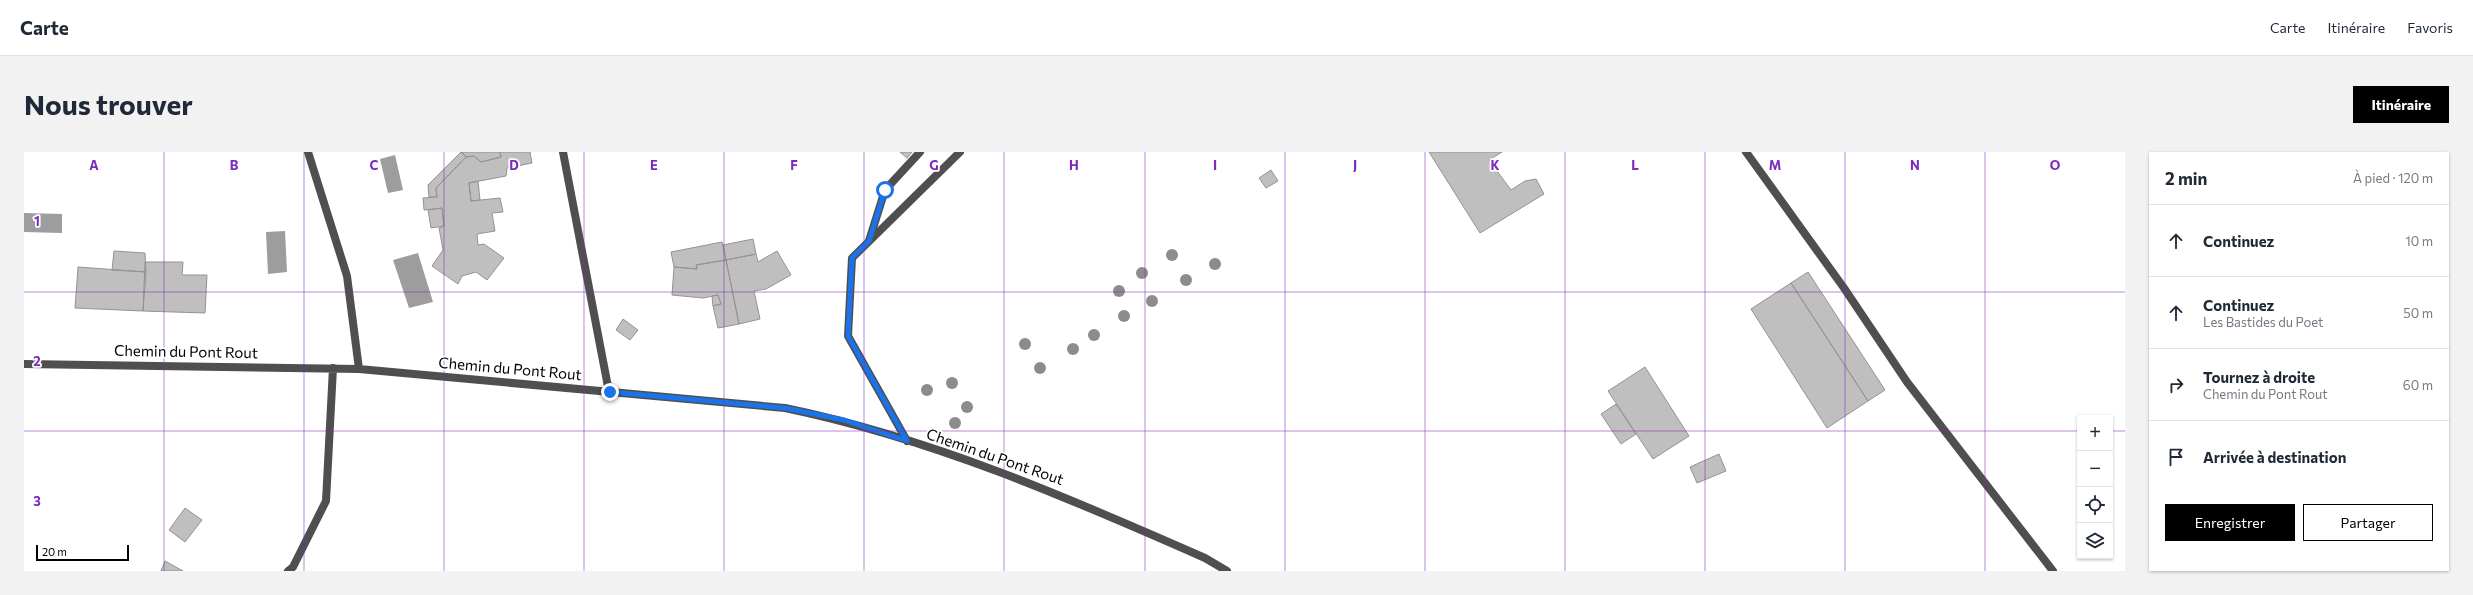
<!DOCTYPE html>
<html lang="fr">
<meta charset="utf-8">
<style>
body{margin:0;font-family:Commissioner,sans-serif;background:#f2f2f3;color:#1f2937}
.controls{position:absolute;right:12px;bottom:12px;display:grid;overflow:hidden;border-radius:0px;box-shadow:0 1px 3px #0004}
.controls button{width:36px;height:36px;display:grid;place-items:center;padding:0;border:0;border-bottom:1px solid #e0e1e3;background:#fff;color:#1f2937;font:20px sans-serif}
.scale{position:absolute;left:12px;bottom:10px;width:93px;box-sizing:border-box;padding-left:4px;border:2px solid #000;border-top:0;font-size:11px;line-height:14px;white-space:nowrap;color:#000;-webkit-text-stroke:3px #fff;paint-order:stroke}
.stop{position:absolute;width:12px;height:12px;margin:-9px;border:3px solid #1a73e8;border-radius:50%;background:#fff}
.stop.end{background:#1a73e8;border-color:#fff;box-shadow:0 1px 4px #0008}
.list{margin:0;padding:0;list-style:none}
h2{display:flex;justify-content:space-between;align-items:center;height:52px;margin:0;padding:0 16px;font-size:17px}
h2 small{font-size:13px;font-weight:400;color:#747a83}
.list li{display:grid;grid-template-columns:26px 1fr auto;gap:12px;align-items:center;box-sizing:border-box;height:72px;padding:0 16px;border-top:1px solid #e0e1e3}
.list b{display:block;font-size:15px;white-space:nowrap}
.list p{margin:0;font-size:13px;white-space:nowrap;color:#747a83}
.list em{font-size:13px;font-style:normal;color:#747a83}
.actions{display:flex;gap:8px;padding:12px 16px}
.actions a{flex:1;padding:9px 0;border:1px solid #000;border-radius:0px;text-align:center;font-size:14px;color:#000}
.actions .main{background:#000;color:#fff}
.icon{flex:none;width:22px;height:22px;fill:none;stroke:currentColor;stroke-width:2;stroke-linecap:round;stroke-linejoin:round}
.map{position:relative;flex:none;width:2101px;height:419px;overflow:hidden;border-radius:0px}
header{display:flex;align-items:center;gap:24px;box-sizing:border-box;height:56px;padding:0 20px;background:#fff;border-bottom:1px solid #e0e1e3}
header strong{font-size:19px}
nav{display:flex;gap:22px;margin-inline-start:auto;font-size:14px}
.intro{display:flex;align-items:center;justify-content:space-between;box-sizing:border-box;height:96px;padding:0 24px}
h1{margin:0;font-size:28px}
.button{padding:10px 18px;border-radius:0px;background:#000;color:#fff;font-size:14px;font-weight:700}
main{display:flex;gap:24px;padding:0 24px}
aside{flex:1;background:#fff;border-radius:0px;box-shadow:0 1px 3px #0004}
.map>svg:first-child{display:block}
</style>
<header>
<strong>Carte</strong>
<nav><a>Carte</a><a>Itinéraire</a><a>Favoris</a></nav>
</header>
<div class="intro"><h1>Nous trouver</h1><a class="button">Itinéraire</a></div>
<main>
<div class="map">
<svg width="2101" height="419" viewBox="0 0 2101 419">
<rect width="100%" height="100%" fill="#fff"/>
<path fill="#9d9d9d" d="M371,3l8,35 -15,3 -8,-34z
M0,61l38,1v19l-38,-1z
M261,79l2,41 -19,2 -2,-42z
M394,101l15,49 -24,6 -16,-48z"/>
<path fill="#bfbfbf" stroke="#939393" d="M437,0l5,5 -30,31 1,9h-8l-1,-12z
M438,0h38l1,5 -20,5 -7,-6 -8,1z
M476,0h30l2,11 -25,5 -1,8 -37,7 2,18 29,-3 3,14 -11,1 3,18 -18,3 1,11 6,-1 20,14 -17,22 -11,-8 -14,4 -4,8 -26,-18 11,-16 -4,-22 5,-2 -2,-18 -18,2 -1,-12 14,-1 -1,-9 30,-31 8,-1 7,6 20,-5z
M876,0h12l-5,6z
M1405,0h73l-13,8 22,30 14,-9 11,-2 8,15 -64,39z
M1247,18l7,11 -12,7 -7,-10z
M454,29l2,19 -9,1 -2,-18z
M418,56l2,18 -13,2 -3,-18z
M729,87l3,15 -30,6 -3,-15z
M698,90l4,18 -30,5 1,4 -23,-2 -3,-15z
M90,99l31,2 1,19 -34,-2z
M753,99l14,24 -25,14 -12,2 6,28 -21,5 -13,-64 30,-6 2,8z
M702,108l13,64 -21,4 -5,-22 8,-2 -3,-9 -15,3 -31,-3 2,-28 23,2 -1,-4z
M121,110h38l-1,13h25l-2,38 -62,-2z
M54,115l68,5 -3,39 -68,-3z
M1784,120l77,118 -17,11 -77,-118z
M1767,131l77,118 -41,27 -76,-119z
M694,143l3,9 -8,2 -1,-10z
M599,167l15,11 -8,10 -14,-10z
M1621,215l44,69 -36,23 -45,-68z
M1592,252l20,30 -15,10 -20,-30z
M1695,302l7,17 -29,12 -7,-16z
M161,356l17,12 -17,22 -16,-12z
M141,409l18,10h-22z"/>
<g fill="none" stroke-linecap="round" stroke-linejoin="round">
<path stroke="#4f4f4f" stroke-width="8" d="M1722,0l98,136 63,94 146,189
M845,89l16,-51 35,-38"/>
<path stroke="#4f4f4f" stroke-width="8" d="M284,0l39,124 12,93
M539,0l46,240
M0,212l335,5 426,39c146,30 284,90 420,150l22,13
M883,289l-59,-105 4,-78 108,-106
M264,419l5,-4 33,-66 7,-133"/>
</g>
<g fill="#8c8c8c">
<circle cx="1148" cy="103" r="6"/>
<circle cx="1191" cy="112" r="6"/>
<circle cx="1118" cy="121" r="6"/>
<circle cx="1162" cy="128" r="6"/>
<circle cx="1095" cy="139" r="6"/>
<circle cx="1128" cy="149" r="6"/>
<circle cx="1100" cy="164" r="6"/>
<circle cx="1070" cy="183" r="6"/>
<circle cx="1001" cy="192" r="6"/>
<circle cx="1049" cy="197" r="6"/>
<circle cx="1016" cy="216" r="6"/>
<circle cx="928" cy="231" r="6"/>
<circle cx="903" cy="238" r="6"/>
<circle cx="943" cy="255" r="6"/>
<circle cx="931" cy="271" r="6"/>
</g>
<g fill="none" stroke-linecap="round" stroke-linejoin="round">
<path stroke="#1a73e8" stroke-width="5" d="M586,240l175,16 59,12 63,21 -59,-105 4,-78 17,-17 16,-51"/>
</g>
<path fill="none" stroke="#7b2cbf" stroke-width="1" stroke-opacity="0.55" d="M140,0v419M280,0v419M420,0v419M560,0v419M700,0v419M840,0v419M980,0v419M1121,0v419M1261,0v419M1401,0v419M1541,0v419M1681,0v419M1821,0v419M1961,0v419M0,140h2101M0,279h2056M2086,279h15"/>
<g text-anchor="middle" stroke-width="3.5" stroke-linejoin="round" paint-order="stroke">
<g font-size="15" fill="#000" stroke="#fff">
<text transform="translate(162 200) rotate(1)" y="5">Chemin du Pont Rout</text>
<text transform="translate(486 217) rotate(5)" y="5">Chemin du Pont Rout</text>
<text transform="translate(971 305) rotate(19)" y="5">Chemin du Pont Rout</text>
</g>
</g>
<g font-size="13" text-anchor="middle" font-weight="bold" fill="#7b2cbf" stroke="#fff" stroke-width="3.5" stroke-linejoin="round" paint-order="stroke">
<text x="70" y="18">A</text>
<text x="210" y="18">B</text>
<text x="350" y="18">C</text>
<text x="490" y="18">D</text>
<text x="630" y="18">E</text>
<text x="770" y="18">F</text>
<text x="910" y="18">G</text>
<text x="1050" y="18">H</text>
<text x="1191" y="18">I</text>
<text x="1331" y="18">J</text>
<text x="1471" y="18">K</text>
<text x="1611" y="18">L</text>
<text x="1751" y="18">M</text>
<text x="1891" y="18">N</text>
<text x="2031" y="18">O</text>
<text x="13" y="74">1</text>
<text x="13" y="214">2</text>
<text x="13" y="354">3</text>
</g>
</svg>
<div class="controls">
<button>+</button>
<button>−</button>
<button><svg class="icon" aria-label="locate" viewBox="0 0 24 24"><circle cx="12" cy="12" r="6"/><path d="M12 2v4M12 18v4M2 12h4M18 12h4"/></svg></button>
<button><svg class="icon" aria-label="layers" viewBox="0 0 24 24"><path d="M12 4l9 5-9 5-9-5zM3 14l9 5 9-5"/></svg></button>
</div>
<div class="scale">20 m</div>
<div class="stop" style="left:861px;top:38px"></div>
<div class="stop end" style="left:586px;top:240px"></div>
</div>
<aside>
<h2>2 min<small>À pied · 120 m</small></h2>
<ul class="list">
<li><svg class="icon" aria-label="ahead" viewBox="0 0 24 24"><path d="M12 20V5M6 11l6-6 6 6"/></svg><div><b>Continuez</b></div><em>10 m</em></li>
<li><svg class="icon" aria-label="ahead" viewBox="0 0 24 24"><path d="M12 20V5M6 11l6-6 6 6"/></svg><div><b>Continuez</b><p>Les Bastides du Poet</p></div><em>50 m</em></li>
<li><svg class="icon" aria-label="right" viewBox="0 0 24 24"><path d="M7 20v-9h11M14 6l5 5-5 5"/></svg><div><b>Tournez à droite</b><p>Chemin du Pont Rout</p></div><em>60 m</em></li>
<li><svg class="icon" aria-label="arrive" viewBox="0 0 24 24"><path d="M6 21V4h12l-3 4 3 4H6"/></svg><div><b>Arrivée à destination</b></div></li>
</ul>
<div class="actions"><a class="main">Enregistrer</a><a>Partager</a></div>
</aside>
</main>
